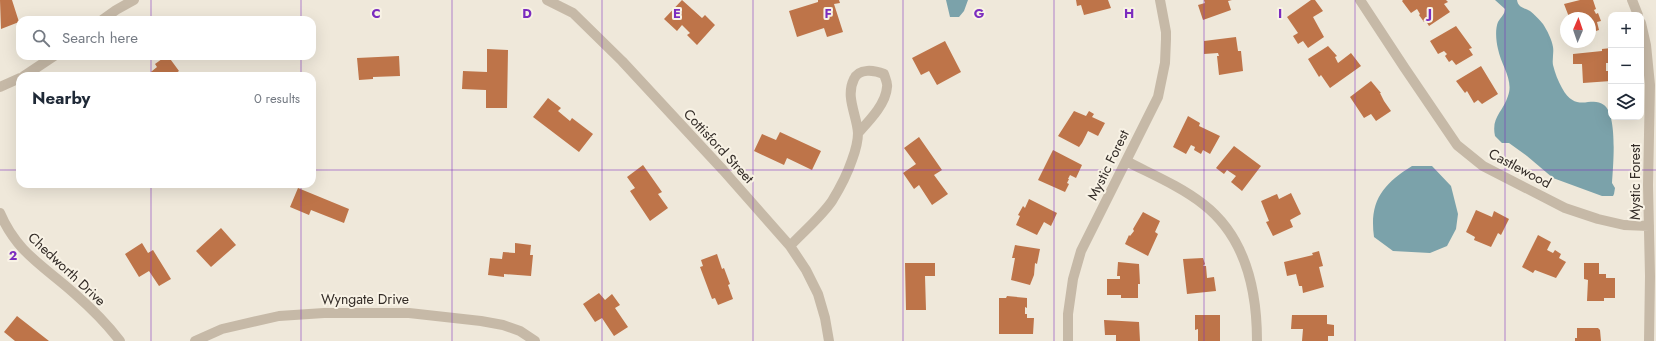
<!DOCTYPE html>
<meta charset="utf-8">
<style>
body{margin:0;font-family:Jost,sans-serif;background:#f2f2f3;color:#1f2937}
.controls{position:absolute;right:12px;top:12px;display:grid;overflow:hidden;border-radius:8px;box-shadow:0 4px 16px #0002}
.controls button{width:36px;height:36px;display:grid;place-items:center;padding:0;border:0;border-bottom:1px solid #e0e1e3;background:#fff;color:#1f2937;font:20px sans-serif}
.compass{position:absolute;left:1560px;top:12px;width:36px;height:36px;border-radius:50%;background:#fff;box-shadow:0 4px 16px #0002;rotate:2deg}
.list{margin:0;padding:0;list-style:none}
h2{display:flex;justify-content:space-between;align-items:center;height:52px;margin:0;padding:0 16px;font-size:17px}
h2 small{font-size:13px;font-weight:400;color:#747a83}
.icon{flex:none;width:22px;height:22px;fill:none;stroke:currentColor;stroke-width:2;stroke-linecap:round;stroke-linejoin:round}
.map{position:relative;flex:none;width:1656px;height:341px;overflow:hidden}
.search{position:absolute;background:#fff;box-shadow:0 4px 16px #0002;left:16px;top:16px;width:300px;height:44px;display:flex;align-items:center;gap:10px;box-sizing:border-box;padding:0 14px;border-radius:12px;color:#747a83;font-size:15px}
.panel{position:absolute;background:#fff;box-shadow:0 4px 16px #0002;left:16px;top:72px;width:300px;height:116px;border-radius:12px}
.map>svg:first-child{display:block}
</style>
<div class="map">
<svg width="1656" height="341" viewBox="0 0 1656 341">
<rect width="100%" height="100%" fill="#efe8da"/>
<path fill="#7ba2aa" d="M946,0h22l-4,11 -5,6h-9z
M1495,0h22c1,8 8,8 13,11 4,3 10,9 13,13 4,6 9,16 10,23 1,6 -1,12 0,18 2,8 5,16 9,23 14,26 29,7 42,17 14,11 9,61 8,78l3,5 -1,6 -1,2h-11l-49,-18 -26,-22 -18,-13h-7l-7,-7c-4,-19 8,-24 13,-40 6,-16 -7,-31 -10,-47 -2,-8 -3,-20 0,-27 3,-5 7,-8 7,-13z
M1412,166h20l19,20 7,28 -2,15 -9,17 -17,7 -37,-2 -19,-14c-5,-36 9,-53 38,-71z"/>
<path fill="#be7449" d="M0,0h12l7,22 -18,7z
M682,0l20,18 3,-3 10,10 -18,20 -10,-10 3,-2 -8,-8 -5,6 -13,-12z
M818,0h21l1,3 -6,1 9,28 -16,5 -3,-9 -27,9 -8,-26 29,-9z
M1076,0h32l3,8 -27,7 -3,-10 -4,1z
M1204,0h28l-4,1 3,9 -28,10 -5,-15 7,-2z
M1311,0h4l8,11 -10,6 11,20 -16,11 -5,-7 -5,3 -5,-8 5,-3 -11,-16z
M1403,0h43l2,2 -4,2 6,8 -21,14 -3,-5 -2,1 -5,-7 1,-1 -3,-5 -6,4 -9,-12z
M1580,0h13l3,9 -2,1 2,4 2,-1 3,8 -4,1 2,8 -9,3v-15h-16l-1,-2 -4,1 -5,-13z
M1456,26l16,22 -3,1 4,6 -17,10 -4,-5 -3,2 -4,-6 2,-2 -3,-3 -6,3 -8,-13z
M1236,37l2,14h3l2,20 -24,4 -2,-19h2l-1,-3 -14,1v-13z
M945,41l16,31 -24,13 -8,-14 -8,4 -9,-17z
M1328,46l9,10 -2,1 3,6 13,-10 10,13 -31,22 -9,-13 -2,2 -11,-18z
M1611,48v15h-5v8h4l1,10 -28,2 -1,-19h-9v-10l29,-3v-2z
M487,49l21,1 -1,58h-21v-18l-24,-1 1,-18 24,1z
M166,56h2l11,15 -7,5h-26l11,-9 -2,-3z
M399,56l1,20 -27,1v2l-14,1 -2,-22z
M1481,66l17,28 -16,10 -4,-4 -4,3 -7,-12 -2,2 -9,-12z
M1371,81l10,12h-1l4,8 7,10 -15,10 -5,-7 -7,4 -14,-21z
M548,98l13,10 -3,3 12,10 2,-3 21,16 -14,18 -46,-35z
M1074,111l12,5 3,-5 5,3 -2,3 13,6 -7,13 -10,-5 -6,12 -3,4 -21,-11z
M1188,116l12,7 -1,3 21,10 -10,18 -7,-4 -2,4 -7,-4 1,-3 -4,-2 -5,9 -13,-7z
M780,132l41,19 -9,19 -25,-12 -3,7 -30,-14 8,-17 14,6z
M919,137l23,33 -8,5 14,19 -16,11 -13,-20 -5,4 -11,-16 13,-9 -12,-16z
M1234,146l27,20 -19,25 -11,-9 5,-6 -9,-6 -3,4 -8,-6z
M1053,150l29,15 -6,13 -6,-3 -2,4h1l-2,4 2,1 -4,8 -27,-12z
M643,165l19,27 -4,2 10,14 -18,13 -20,-30 5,-3 -8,-11z
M298,188l51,21 -5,14 -33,-13 -2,5 -19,-8z
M1291,193l10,21 -11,6 3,7 -20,9 -7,-14 3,-1 -8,-20 16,-7 2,5z
M1029,199l28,14 -6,13 -7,-4 -7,13 -21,-10 4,-9 -2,-1 5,-9 2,2z
M1476,210l16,7 2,-6 15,8 -8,16 -3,-2 -7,14 -17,-7 1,-3 -9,-5z
M1143,212l17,9 -5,11 3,2 -10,22 -23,-12 4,-9 1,1 4,-5 -1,-2z
M221,228l15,17 -25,22 -15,-16z
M1538,235l13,7 -4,8 6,3 2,-3 6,4 -2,4 7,4 -10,16 -21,-8 -2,3 -11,-6z
M142,243l6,10 5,-3 18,29 -12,7 -10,-15 -10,6 -14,-23z
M515,243l16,2 -1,10h3l-2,21 -27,-2v3l-16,-2 2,-17 12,1 1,-7 12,1z
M1015,245l25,4 -3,15 -2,-1 -1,12 -4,10 -19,-5 4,-22h-3z
M1319,251l4,15 -4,1 5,20 -21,6 -1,-7h-3l-3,-12 -9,2 -3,-14 29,-7 -1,-2z
M717,254l5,15 2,-1 6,16 -2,1 5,14 -15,6 -3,-7 -3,1 -12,-32 3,-1 -2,-6z
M1203,258l2,6 -2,2h3l1,12 7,-1 2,14 -29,3 -4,-35z
M1118,262l21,2 1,20h-2v14h-17v-3h-14v-16h13v-3h-3z
M905,263h30v13h-10l1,34h-20z
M1584,263h15v11h7v4h9v20h-11v3h-17l1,-21 -4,-1z
M599,293l6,7 7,-6 8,11 -5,3 13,19 -14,9 -12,-18 -7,4 -12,-18z
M1007,296l20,2v10l-2,-1v7h2v4h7l-1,16h-34v-36h7z
M1195,315h25v26h-22v-12l-3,1z
M1292,315h35v9l7,1v11h-6v5h-26l1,-12h-12z
M17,316l32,25h-34l-11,-9z
M1104,320l35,2 1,19h-24v-6h-11z
M1577,328h21l2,2 1,11h-26v-3h2z"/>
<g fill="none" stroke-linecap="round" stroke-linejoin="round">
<path stroke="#c6b9a7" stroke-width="10" d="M547,0l26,13 49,48 101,109 67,76 16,24 12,24 7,24 4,23
M1360,0l44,67 53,78 26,21 82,42 33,11 26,6 25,1
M1632,0l6,15
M102,20l14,-10 18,-10
M1641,23l5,22 4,40 -2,100 2,91 -1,65
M24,76l30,-20
M0,87l20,-9
M1126,161c25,13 54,25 77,43 43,33 54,86 54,137
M0,213c17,40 44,53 75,81 16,14 32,30 45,47
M790,246c13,-14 31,-29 42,-45 8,-13 15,-26 20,-41 3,-8 6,-18 6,-27 -1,-18 -13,-36 -4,-54 5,-11 20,-9 30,-5 1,4 4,9 3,13 -1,17 -18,34 -29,46
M195,341l27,-12 57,-13 45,-3h85l72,8 22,4 17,6 15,10
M1068,341v-27l5,-35 8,-28 77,-154 7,-34 1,-24v-7l-6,-32"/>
</g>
<path fill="none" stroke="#7b2cbf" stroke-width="1" stroke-opacity="0.55" d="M151,0v20M301,0v20M452,0v341M602,0v341M753,0v341M903,0v341M1054,0v341M1204,0v341M1355,0v341M1505,0v341M151,56v20M301,56v20M0,170h20M312,170h1344M151,184v157M301,184v157"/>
<g text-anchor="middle" stroke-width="4" stroke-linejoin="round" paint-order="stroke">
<g font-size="14" fill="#332c27" stroke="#f8f2e5">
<text transform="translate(719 146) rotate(47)" y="5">Cottisford Street</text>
<text transform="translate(1108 165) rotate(-64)" y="5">Mystic Forest</text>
<text transform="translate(1520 168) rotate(28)" y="5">Castlewood</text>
<text transform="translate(1635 182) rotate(-90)" y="5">Mystic Forest</text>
<text transform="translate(67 269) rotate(43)" y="5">Chedworth Drive</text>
<text x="365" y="304">Wyngate Drive</text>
</g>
</g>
<g font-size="13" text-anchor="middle" font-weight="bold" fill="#7b2cbf" stroke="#f8f2e5" stroke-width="4" stroke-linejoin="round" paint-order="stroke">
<text x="376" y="18">C</text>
<text x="527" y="18">D</text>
<text x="677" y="18">E</text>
<text x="828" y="18">F</text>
<text x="979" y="18">G</text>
<text x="1129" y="18">H</text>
<text x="1280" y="18">I</text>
<text x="1430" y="18">J</text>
<text x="13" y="260">2</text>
</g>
</svg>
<div class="controls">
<button>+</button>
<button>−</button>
<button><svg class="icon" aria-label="layers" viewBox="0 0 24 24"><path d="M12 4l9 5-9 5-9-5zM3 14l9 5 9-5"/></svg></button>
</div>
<svg class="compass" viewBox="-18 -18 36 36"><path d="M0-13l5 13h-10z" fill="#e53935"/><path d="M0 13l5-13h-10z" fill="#747a83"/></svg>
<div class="search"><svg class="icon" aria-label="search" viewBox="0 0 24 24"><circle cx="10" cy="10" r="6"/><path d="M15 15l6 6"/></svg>Search here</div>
<section class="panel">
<h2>Nearby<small>0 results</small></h2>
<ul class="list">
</ul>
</section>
</div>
